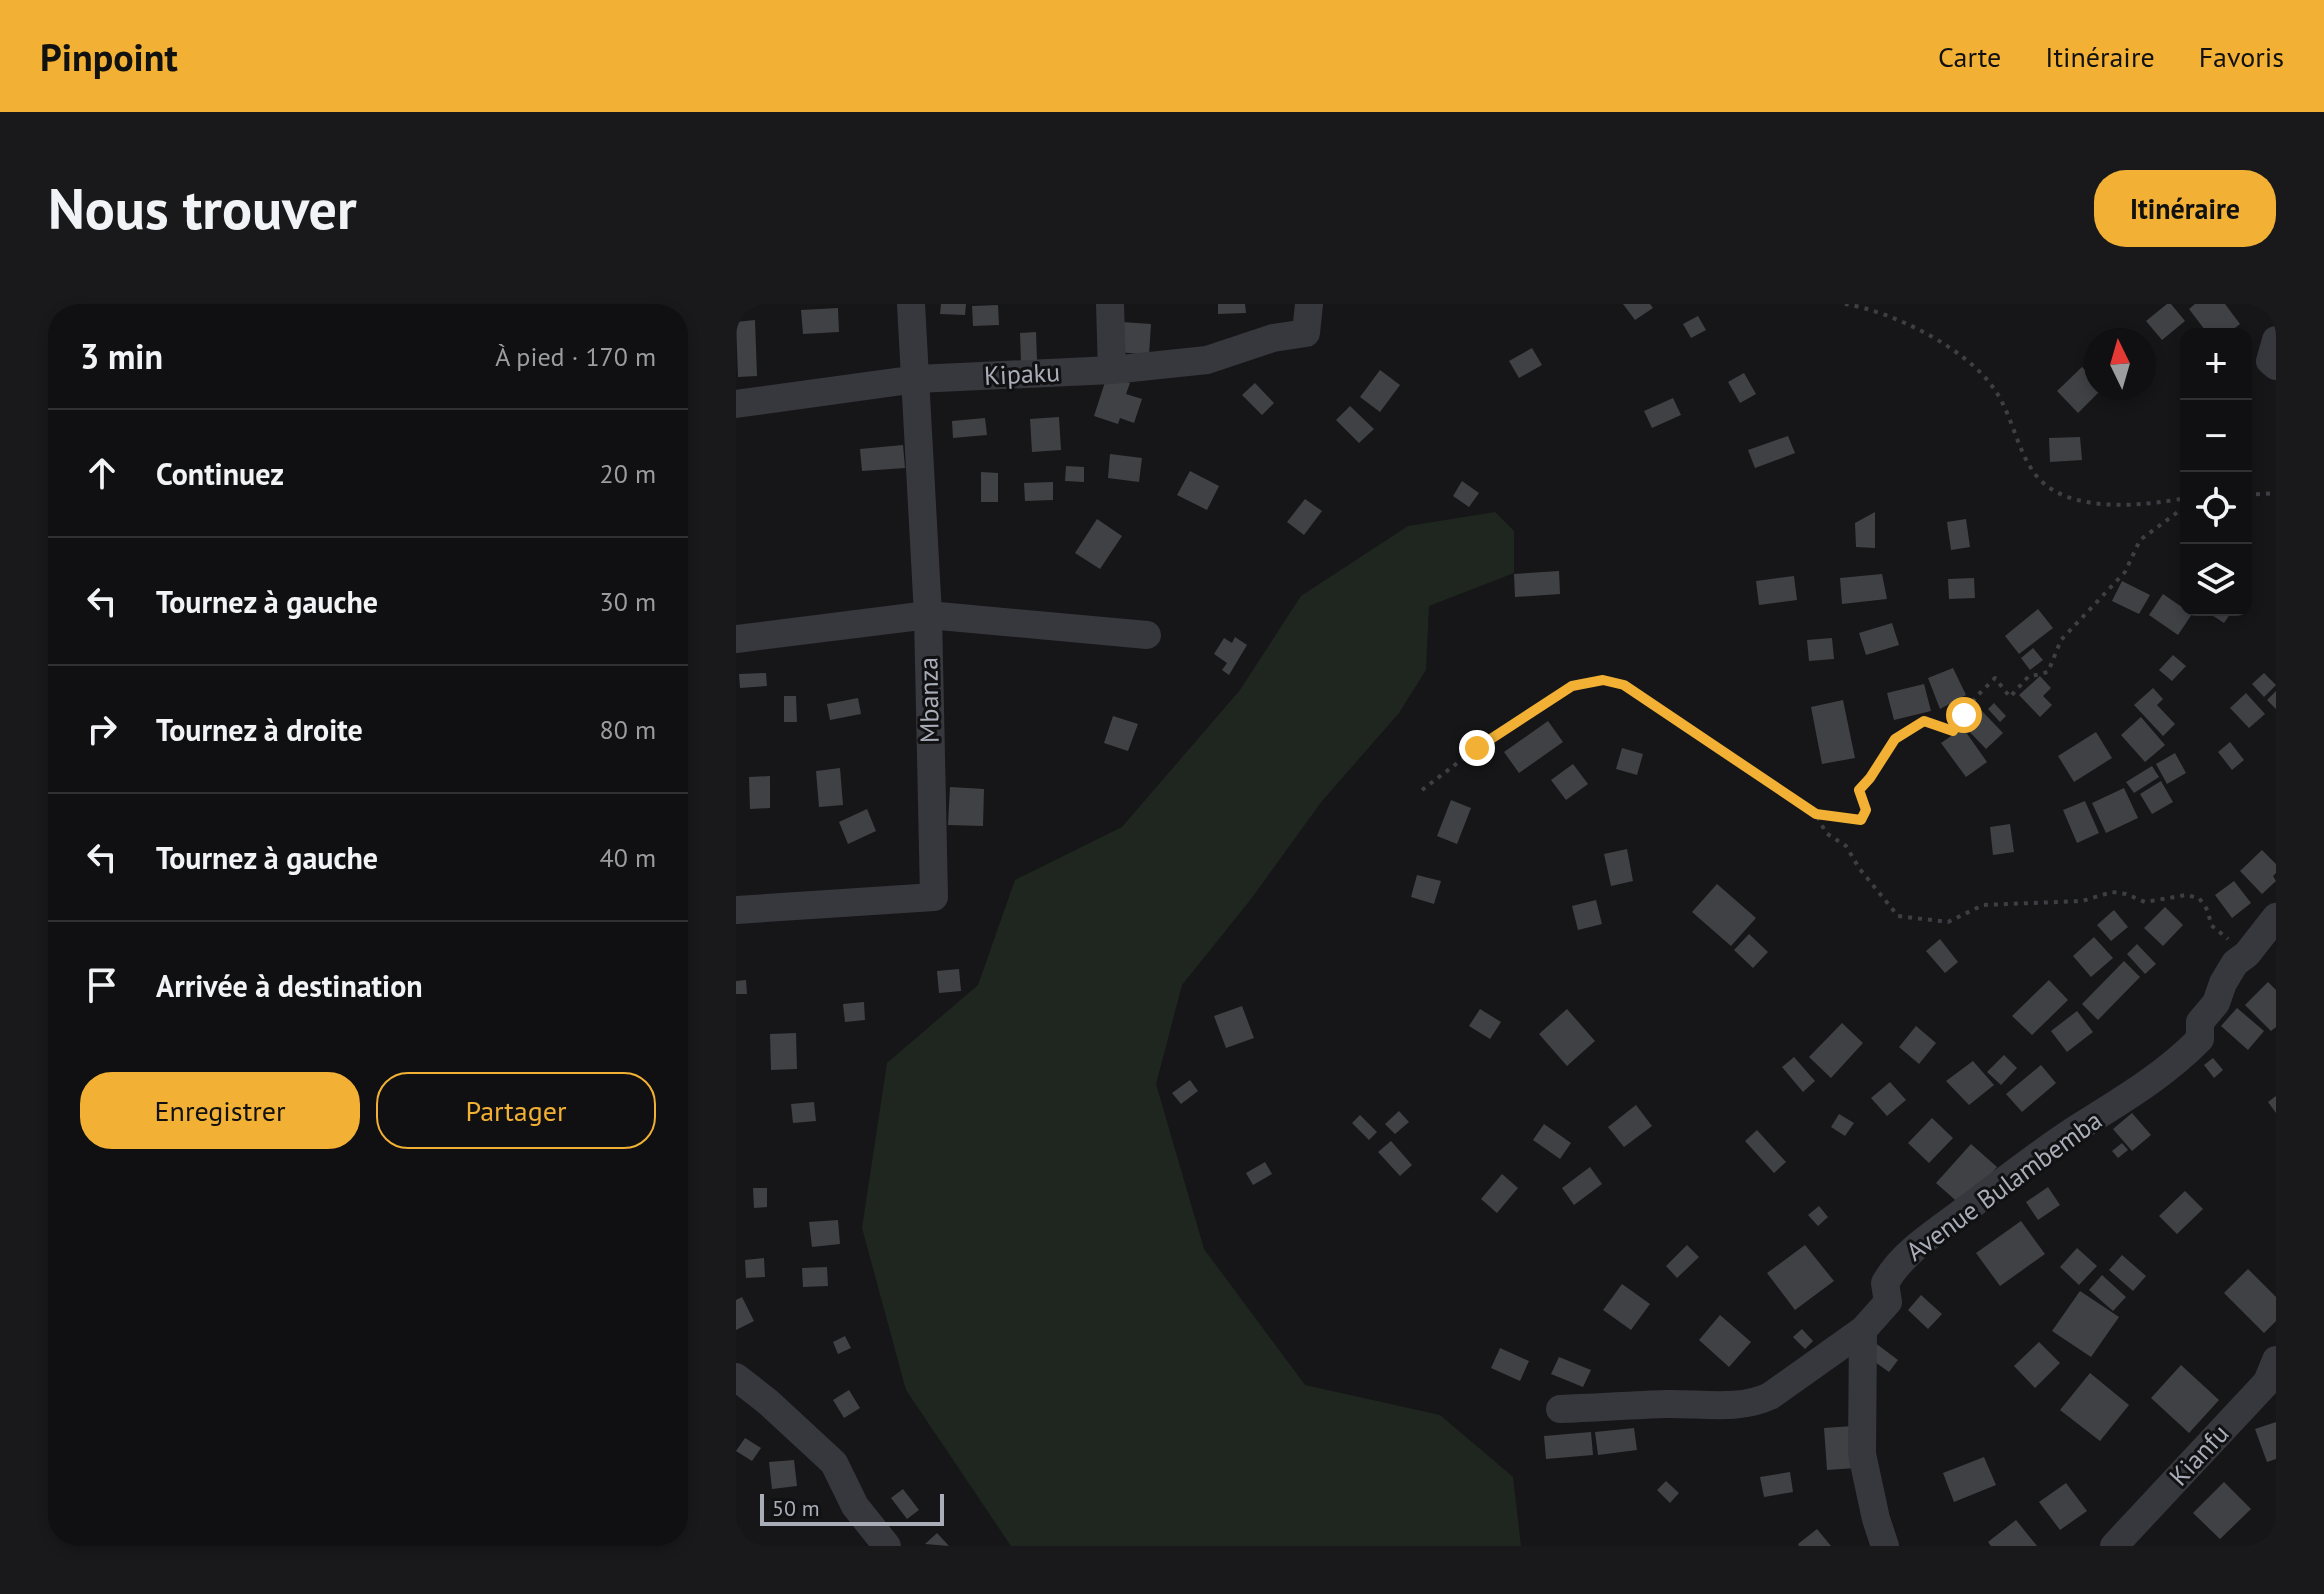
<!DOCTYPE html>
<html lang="fr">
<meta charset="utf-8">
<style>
body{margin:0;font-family:"PT Sans",sans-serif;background:#19191b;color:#f1f3f6}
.controls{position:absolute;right:24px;top:24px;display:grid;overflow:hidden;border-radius:16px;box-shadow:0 4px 12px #0003}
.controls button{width:72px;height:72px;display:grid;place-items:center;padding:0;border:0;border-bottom:2px solid #303032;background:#101012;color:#f1f3f6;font:40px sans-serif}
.compass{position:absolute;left:1348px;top:24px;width:72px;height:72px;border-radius:50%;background:#101012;box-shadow:0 4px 12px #0003;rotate:355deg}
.scale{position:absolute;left:24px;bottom:20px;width:184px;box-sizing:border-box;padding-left:8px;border:4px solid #a8adb8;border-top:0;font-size:22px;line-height:28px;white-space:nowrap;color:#a8adb8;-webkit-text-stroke:6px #111113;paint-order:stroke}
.stop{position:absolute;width:24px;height:24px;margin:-18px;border:6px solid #f2b134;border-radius:50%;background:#fff}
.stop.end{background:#f2b134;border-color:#fff;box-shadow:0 2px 8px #0008}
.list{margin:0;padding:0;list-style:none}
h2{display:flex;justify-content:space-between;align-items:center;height:104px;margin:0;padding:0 32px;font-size:34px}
h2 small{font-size:26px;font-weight:400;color:#9c9d9f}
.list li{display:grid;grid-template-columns:52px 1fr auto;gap:24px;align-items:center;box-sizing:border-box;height:128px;padding:0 32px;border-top:2px solid #303032}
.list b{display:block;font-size:30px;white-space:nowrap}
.list em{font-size:26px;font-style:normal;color:#9c9d9f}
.actions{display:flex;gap:16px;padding:24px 32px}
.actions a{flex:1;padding:18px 0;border:2px solid #f2b134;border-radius:32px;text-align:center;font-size:28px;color:#f2b134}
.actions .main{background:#f2b134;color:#111}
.icon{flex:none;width:44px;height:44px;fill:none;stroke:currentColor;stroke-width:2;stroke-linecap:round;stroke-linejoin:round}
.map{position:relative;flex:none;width:1540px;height:1242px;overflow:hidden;border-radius:32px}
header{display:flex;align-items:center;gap:48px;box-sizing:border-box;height:112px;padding:0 40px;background:#f2b134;color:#111}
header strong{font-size:38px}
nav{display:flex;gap:44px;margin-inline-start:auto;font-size:28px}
.intro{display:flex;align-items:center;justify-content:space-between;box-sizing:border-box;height:192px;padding:0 48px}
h1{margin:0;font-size:56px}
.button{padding:20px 36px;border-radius:32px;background:#f2b134;color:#111;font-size:28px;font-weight:700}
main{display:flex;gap:48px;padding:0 48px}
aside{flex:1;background:#101012;border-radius:32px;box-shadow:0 4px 12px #0003}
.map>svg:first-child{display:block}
</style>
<header>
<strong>Pinpoint</strong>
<nav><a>Carte</a><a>Itinéraire</a><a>Favoris</a></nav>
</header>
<div class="intro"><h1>Nous trouver</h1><a class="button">Itinéraire</a></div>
<main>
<aside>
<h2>3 min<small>À pied · 170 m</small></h2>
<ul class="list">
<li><svg class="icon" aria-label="ahead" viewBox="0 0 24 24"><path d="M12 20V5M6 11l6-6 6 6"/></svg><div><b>Continuez</b></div><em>20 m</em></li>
<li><svg class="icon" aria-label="left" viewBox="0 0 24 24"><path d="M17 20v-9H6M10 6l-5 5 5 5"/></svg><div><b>Tournez à gauche</b></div><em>30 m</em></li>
<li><svg class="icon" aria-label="right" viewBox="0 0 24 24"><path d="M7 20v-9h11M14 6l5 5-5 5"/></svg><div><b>Tournez à droite</b></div><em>80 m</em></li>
<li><svg class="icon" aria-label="left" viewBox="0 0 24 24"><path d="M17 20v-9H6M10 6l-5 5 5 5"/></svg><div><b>Tournez à gauche</b></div><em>40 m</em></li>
<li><svg class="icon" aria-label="arrive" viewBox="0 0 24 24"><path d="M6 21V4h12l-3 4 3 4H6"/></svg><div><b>Arrivée à destination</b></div></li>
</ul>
<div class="actions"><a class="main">Enregistrer</a><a>Partager</a></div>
</aside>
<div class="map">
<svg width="1540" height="1242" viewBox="0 0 1540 1242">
<rect width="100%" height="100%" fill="#161618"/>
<path fill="#1e261f" d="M759,208l19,19v42l-85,33 -3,64 -27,43 -77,88 -71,98 -69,86 -26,99 48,165 101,136 135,30 73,62 8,69h-510l-105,-156 -44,-162 25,-165 91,-78 37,-105 107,-53 118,-137 61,-94 107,-70z"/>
<path fill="#404145" d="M205,0h25l-1,11 -25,-1z
M482,0h27l1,9 -28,1z
M887,0h27l3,4 -18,12z
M1431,0h4l14,17 -23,19 -16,-19z
M1459,0h30l15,20 -13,10h-19l-19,-25z
M262,1l1,20 -26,1 -1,-20z
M102,4l1,24 -36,2 -2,-24z
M962,12l8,14 -15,8 -8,-14z
M19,16l2,56 -19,1 -2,-55z
M386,18l29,2 -2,31 -30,-3z
M300,28l1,29 -16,1 -1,-29z
M796,44l10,17 -23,13 -10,-17z
M1346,63l14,14v7h7l-25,25 -21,-22z
M644,66l20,15 -20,27 -20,-15z
M1008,69l12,21 -16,9 -12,-21z
M371,72l23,7 -4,11 16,5 -8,24 -14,-5 -2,6 -24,-8z
M519,79l19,20 -12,12 -20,-20z
M937,94l8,17 -29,13 -8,-17z
M614,102l24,23 -15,14 -23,-23z
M323,113l2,33 -29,2 -2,-33z
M249,114l2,17 -34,3 -1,-17z
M1052,132l7,17 -40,15 -7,-18z
M1344,133l2,23 -32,2 -1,-24z
M167,141l2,23 -43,3 -2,-22z
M374,150l32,4 -3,24 -31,-4z
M330,162l18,1v15l-19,-1z
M454,167l29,15 -12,24 -30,-15z
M245,168l17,1v29h-17z
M726,177l17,12 -10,14 -16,-11z
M317,178v18l-28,1 -1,-18z
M569,195l17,12 -18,24 -17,-13z
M1139,208v36l-19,-1 -1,-24z
M361,215l25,17 -22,33 -25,-16z
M1230,215l4,28 -19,3 -4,-28z
M823,267l1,23 -45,3 -1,-23z
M1146,270l5,25 -45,5 -2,-26z
M1058,272l3,24 -38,5 -3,-24z
M1238,274l1,20 -26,1 -1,-20z
M1386,277l28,14 -11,19 -27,-13z
M1427,290l29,20 -14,21 -29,-20z
M1302,305l15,19 -34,26 -14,-18z
M1468,306h29l-9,13z
M1156,319l7,22 -33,10 -7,-22z
M499,333l12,8 -18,30 -7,-5 5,-7 -13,-9 10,-16 8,5z
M1096,334l2,21 -25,2 -2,-21z
M1297,344l10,12 -13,10 -9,-12z
M1437,351l13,11 -14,15 -13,-11z
M1217,364l13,27 -26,14 -12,-31z
M30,369l1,13 -27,2 -1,-14z
M1528,369l12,12 -12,12 -12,-13z
M1304,372l11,12 -8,8 9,9 -12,12 -21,-22z
M1188,380l7,27 -37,9 -7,-27z
M1417,384l10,11 -6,6 18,19 -12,12 -29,-31z
M1540,387v18l-9,-9z
M1510,389l19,21 -16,14 -19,-20z
M48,392h12l1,26h-13z
M122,394l3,16 -31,6 -3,-16z
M1107,396l12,58 -33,6 -11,-57z
M1258,399l12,13 -6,6 -12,-13z
M1245,406l22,23 -17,16 -22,-23z
M377,412l25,8 -10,27 -24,-8z
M1405,413l24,28 -20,17 -24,-27z
M812,417l15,21 -44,31 -15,-21z
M1227,424l24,34 -21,15 -25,-34z
M1360,428l16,26 -38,24 -16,-26z
M1494,438l14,18 -12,10 -14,-18z
M886,444l21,6 -6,21 -21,-6z
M1439,449l11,20 -19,11 -11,-20z
M837,460l15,20 -22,16 -15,-20z
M1416,462l7,11 -25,16 -8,-11z
M104,464l3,37 -24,2 -3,-36z
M34,472v32l-20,1 -1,-32z
M1425,477l12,21 -21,12 -12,-20z
M214,483l34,2 -1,37 -35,-1z
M1388,484l14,30 -32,15 -14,-30z
M715,496l20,8 -14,36 -20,-8z
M1349,497l14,32 -22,10 -14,-33z
M131,505l9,22 -28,13 -9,-22z
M1274,520l4,28 -21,3 -3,-28z
M891,545l6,32 -22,5 -7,-32z
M1526,546l14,14v9l-3,3 3,5 -14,13 -22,-23z
M681,571l24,6 -7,23 -23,-7z
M1498,577l17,22 -19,15 -17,-23z
M981,580l39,34 -25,28 -39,-34z
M860,596l6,24 -24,6 -6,-24z
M1429,603l18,18 -20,21 -19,-18z
M1378,606l14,17 -17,14 -14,-16z
M1013,630l19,18 -15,16 -19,-18z
M1358,633l19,21 -22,19 -18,-21z
M1204,635l18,23 -13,11 -19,-22z
M1401,640l19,20 -11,10 -18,-20z
M1388,657l16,16 -42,43 -16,-16z
M223,665l2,22 -22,2 -2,-22z
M10,676l1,14h-11v-13z
M1313,676l19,20 -36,35 -20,-19z
M1532,678l8,8v37l-5,4 -26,-26z
M128,698l1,18 -20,2 -2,-18z
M506,702l12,32 -28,10 -12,-32z
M1501,704l27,23 -16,19 -27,-24z
M744,705l21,13 -11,17 -21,-13z
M831,705l28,32 -28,25 -28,-32z
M1341,707l16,21 -26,20 -16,-21z
M1106,719l21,20 -32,35 -22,-21z
M1180,722l20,17 -17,21 -20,-17z
M60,729l1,36 -26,1 -1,-36z
M1268,751l13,13 -16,17 -14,-13z
M1058,753l21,24 -12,11 -21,-25z
M1477,754l10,12 -9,8 -10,-13z
M1237,757l21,24 -25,20 -23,-24z
M1305,761l15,18 -34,29 -16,-18z
M454,776l8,11 -17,13 -9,-11z
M1154,778l16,18 -19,16 -16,-18z
M1540,792v17l-8,-11z
M78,798l2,19 -23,2 -2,-19z
M900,801l16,21 -28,21 -16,-20z
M663,807l10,11 -14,12 -10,-10z
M1396,809l19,22 -19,16 -19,-22z
M1103,810l15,9 -9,13 -14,-9z
M624,811l17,17 -8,8 -17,-17z
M1196,814l21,20 -24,25 -21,-20z
M808,820l27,19 -11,16 -27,-19z
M1021,826l29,32 -12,11 -29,-32z
M655,837l21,24 -12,11 -22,-24z
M1386,839l6,7 -10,8 -6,-7z
M1235,840l26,23 -35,39 -26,-23z
M529,858l7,12 -19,11 -7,-12z
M854,863l12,17 -28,21 -12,-17z
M766,870l16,14 -21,25 -16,-14z
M1312,883l12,18 -22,15 -12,-18z
M17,884h14v19l-13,1z
M1449,887l18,18 -26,25 -18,-18z
M1083,902l9,11 -10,9 -10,-11z
M102,916l2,24 -28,3 -3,-25z
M1285,917l24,33 -45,32 -24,-33z
M951,941l12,12 -22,21 -11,-12z
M1069,941l29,36 -39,29 -28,-37z
M1341,944l20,18 -18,19 -19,-18z
M1386,951l24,21 -13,15 -24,-21z
M28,954l1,19 -19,1 -1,-18z
M91,963l1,19 -25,1 -1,-19z
M1512,965l28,28v24l-12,12 -40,-40z
M1366,971l24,22 -13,14 -24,-21z
M886,980l28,20 -19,26 -28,-20z
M1344,987l39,26 -28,40 -39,-26z
M1185,991l21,19 -14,15 -20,-19z
M6,993l12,24 -18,9v-30z
M984,1011l31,27 -22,25 -30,-27z
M1066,1025l11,12 -8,8 -12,-12z
M109,1032l6,12 -13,6 -5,-12z
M1138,1038l24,18 -9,12 -24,-17z
M1303,1038l21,21 -25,25 -21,-22z
M764,1044l29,13 -9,20 -29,-13z
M823,1053l32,13 -8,17 -32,-13z
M1445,1061l38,35 -30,33 -38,-35z
M1354,1069l39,32 -29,36 -40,-31z
M113,1086l11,18 -16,10 -11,-18z
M1540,1118v37l-9,3 -12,-33z
M1117,1122l3,42 -29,2 -3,-42z
M898,1124l3,22 -39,5 -3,-23z
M855,1128l2,23 -47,4 -2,-23z
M9,1134l16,10 -9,13 -16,-10z
M1248,1153l12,28 -42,17 -11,-29z
M58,1156l3,26 -25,3 -3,-27z
M1054,1168l3,20 -29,5 -4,-20z
M930,1177l13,12 -9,10 -13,-13z
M1488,1178l27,27 -31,30 -27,-26z
M1330,1179l21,28 -27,19 -21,-28z
M167,1185l16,21 -12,9 -16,-21z
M1280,1216l21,26h-46l-3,-4z
M1081,1225l14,17h-32l-1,-2z
M201,1229l12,13 -24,-2z"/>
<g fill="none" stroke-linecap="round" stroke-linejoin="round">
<path stroke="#3d3f44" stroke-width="4" stroke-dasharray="4 6" stroke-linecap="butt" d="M1109,0c46,7 119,43 147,82 20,26 24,63 43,88 31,41 108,32 151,24
M1510,191l30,-2
M686,486l55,-42 95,-62 31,-6 21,5 192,129 10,19 20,13 13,22 39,48 50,6 35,-17 99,-4 30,-9 14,2 19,8 41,-7 13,3 9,13 3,14 17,14
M1080,510l45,6 5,-10 -7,-20c16,-16 24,-36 38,-52 7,-8 18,-12 27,-17l29,10 23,-34 19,-19 15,19 18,-20 20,-5 13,-32 64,-68 15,-32 46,-34"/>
<path stroke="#37383d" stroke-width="28" d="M374,0l2,66
M1540,36l-6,21 6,5
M0,100l181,-25 195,-9 95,-10 66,-22 33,-5 3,-29
M0,335l192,-24 219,20
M0,606l198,-13 -6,-282 -17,-311
M1127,1026l-1,124 14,65 9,27
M0,1073l32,25 66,61 21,43 32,40
M824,1105c35,-1 70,-4 106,-5 33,-1 73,7 104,-8l93,-66 25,-28 -3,-19c17,-30 48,-49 76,-70 38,-28 75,-58 115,-84 43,-27 88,-53 124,-90v-17l16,-19 7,-20 12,-20 12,-9 29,-37
M1378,1242l153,-164 9,-22"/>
</g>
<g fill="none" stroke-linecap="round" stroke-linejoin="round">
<path stroke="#f2b134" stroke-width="10" d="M741,444l95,-62 31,-6 21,5 192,129 45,6 5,-10 -7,-20 11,-12 25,-39 29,-18 29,10 11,-16"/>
</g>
<g text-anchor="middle" stroke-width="6" stroke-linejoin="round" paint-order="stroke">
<g font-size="26" fill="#a8adb8" stroke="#111113">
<text transform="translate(286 70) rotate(-3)" y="9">Kipaku</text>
<text transform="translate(193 396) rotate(-91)" y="9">Mbanza</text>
<text transform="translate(1268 882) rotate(-36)" y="9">Avenue Bulambemba</text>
<text transform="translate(1463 1151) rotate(-47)" y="9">Kianfu</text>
</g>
</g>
</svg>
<div class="controls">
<button>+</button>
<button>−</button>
<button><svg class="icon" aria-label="locate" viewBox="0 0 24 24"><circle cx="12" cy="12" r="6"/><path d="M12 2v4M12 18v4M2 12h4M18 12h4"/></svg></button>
<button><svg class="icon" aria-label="layers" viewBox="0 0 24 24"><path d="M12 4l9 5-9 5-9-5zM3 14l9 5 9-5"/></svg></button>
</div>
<svg class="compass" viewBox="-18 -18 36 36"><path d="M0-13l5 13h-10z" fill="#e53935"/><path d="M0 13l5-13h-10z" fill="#9c9d9f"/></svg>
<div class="scale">50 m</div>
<div class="stop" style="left:1228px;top:411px"></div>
<div class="stop end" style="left:741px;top:444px"></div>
</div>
</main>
